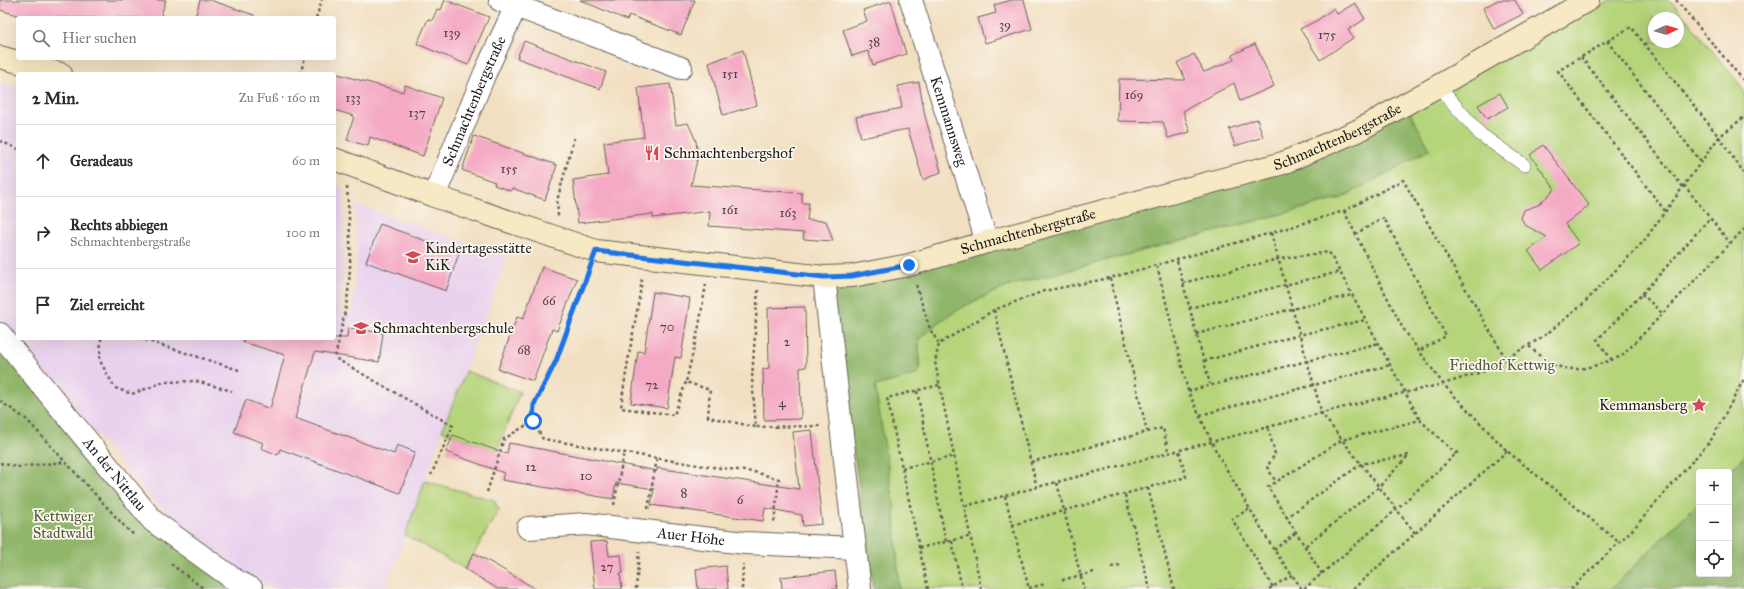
<!DOCTYPE html>
<html lang="de">
<meta charset="utf-8">
<style>
body{margin:0;font-family:"IM FELL Great Primer",serif;background:#f2f2f3;color:#2b2b33}
.controls{position:absolute;right:12px;bottom:12px;display:grid;overflow:hidden;border-radius:4px;box-shadow:0 4px 16px #0002}
.controls button{width:36px;height:36px;display:grid;place-items:center;padding:0;border:0;border-bottom:1px solid #e1e1e2;background:#fff;color:#2b2b33;font:20px sans-serif}
.compass{position:absolute;left:1648px;top:12px;width:36px;height:36px;border-radius:50%;background:#fff;box-shadow:0 4px 16px #0002;rotate:86deg}
.stop{position:absolute;width:12px;height:12px;margin:-9px;border:3px solid #1a73e8;border-radius:50%;background:#fff}
.stop.end{background:#1a73e8;border-color:#fff;box-shadow:0 1px 4px #0008}
.list{margin:0;padding:0;list-style:none}
h2{display:flex;justify-content:space-between;align-items:center;height:52px;margin:0;padding:0 16px;font-size:17px}
h2 small{font-size:13px;font-weight:400;color:#7c7c81}
.list li{display:grid;grid-template-columns:26px 1fr auto;gap:12px;align-items:center;box-sizing:border-box;height:72px;padding:0 16px;border-top:1px solid #e1e1e2}
.list b{display:block;font-size:15px;white-space:nowrap}
.list p{margin:0;font-size:13px;white-space:nowrap;color:#7c7c81}
.list em{font-size:13px;font-style:normal;color:#7c7c81}
.icon{flex:none;width:22px;height:22px;fill:none;stroke:currentColor;stroke-width:2;stroke-linecap:round;stroke-linejoin:round}
.map{position:relative;flex:none;width:1744px;height:589px;overflow:hidden}
.search{position:absolute;background:#fff;box-shadow:0 4px 16px #0002;left:16px;top:16px;width:320px;height:44px;display:flex;align-items:center;gap:10px;box-sizing:border-box;padding:0 14px;border-radius:4px;color:#7c7c81;font-size:15px}
.panel{position:absolute;background:#fff;box-shadow:0 4px 16px #0002;left:16px;top:72px;width:320px;height:268px;border-radius:4px}
.map>svg:first-child{display:block}
</style>
<div class="map">
<svg width="1744" height="589" viewBox="0 0 1744 589">
<rect width="100%" height="100%" fill="#fbf7ec"/>
<filter id="ink" filterUnits="userSpaceOnUse"><feTurbulence type="fractalNoise" baseFrequency=".025" numOctaves="2"/><feDisplacementMap in="SourceGraphic" scale="8" xChannelSelector="R" yChannelSelector="G"/><feConvolveMatrix kernelMatrix="1 2 1 2 8 2 1 2 1" color-interpolation-filters="sRGB"/></filter>
<filter id="wash" filterUnits="userSpaceOnUse"><feTurbulence type="fractalNoise" baseFrequency=".012" numOctaves="4" result="noise"/><feDisplacementMap in="SourceGraphic" scale="16" xChannelSelector="R" yChannelSelector="G"/><feGaussianBlur stdDeviation="0.9" result="paint"/><feColorMatrix in="noise" values="0 0 0 0 0 0 0 0 0 0 0 0 0 0 0 0 0 1.4 0 .05"/><feComposite in="paint" operator="in"/></filter>
<g filter="url(#wash)">
<rect width="100%" height="100%" fill="#f2dfc1"/>
<path fill="#e9d2ee" d="M0,83l18,6v249h316v-154l9,3 1,71 -4,52 12,3 5,-64 -2,-45 153,53 -63,166 -59,166h-115l-35,-20 -87,-72 -149,-178z"/>
<path fill="#b6d47a" stroke="#69784b" fill-rule="evenodd" d="M1610,0h61l73,90v366l-15,16h-30v30l-88,87h-712l-5,-85 -19,-118 44,-12v-35c30,-28 56,-39 93,-54l330,-87 66,-89zM1654,18h24v24h-24z
M466,371l54,21 -23,59 -55,-20z
M425,481l69,19 5,10 -34,59 -60,-34z"/>
<path fill="#90b66a" stroke="#566943" d="M1408,109l22,40 -88,49 -330,87c-37,15 -63,26 -93,54v35l-44,12 19,118 5,85h-26l-43,-306 453,-112z
M0,347l129,159 106,83h-235z
M1744,456v133h-133l88,-87v72h30v-102z"/>
<g id="blocks">
<path fill="#f4aac5" d="M0,0h166l-6,18h-133l-27,-8z
M200,0h10l44,15v3h-59z
M445,0l44,17 -21,48 -51,-21 11,-25 4,2 5,-12 4,1z
M580,0h115l-14,35 -52,-20 -2,5z
M1012,0h12l8,29 -47,14 -7,-25 18,-5 -2,-8z
M1498,0h17l8,14 -29,15 -11,-21z
M891,1l15,53 -33,11 -5,-14 -16,5 -9,-26 24,-9 -4,-11z
M1355,3l10,16 -17,11 5,8 -33,22 -20,-31 16,-8 18,-13 3,6z
M524,41l82,31 -6,17 -83,-31z
M1255,44l19,42 -34,15 -6,-18 -51,28 7,21 -22,6 -5,-16 -45,-1 1,-42 67,1 -9,-17 17,-9 10,18 30,-12 -2,-5z
M743,50l14,55 -34,10 -14,-52z
M334,73l69,19 2,-7 37,13 -19,58 -53,-19 -2,9 -21,-6 7,-24 -20,-6z
M919,82l6,34 16,56 -18,8 -15,-51 -47,9 -5,-21 46,-9 -4,-22z
M670,84l6,41 12,-2 8,18 2,15 -7,29 111,8v10h7l-2,17 19,1 7,20 -30,-2 1,-6 -95,-7 1,-15 -57,7v-4l-75,9 -5,-43 35,-5 -4,-33 40,-5 -6,-49z
M1500,93l8,14 -21,12 -9,-14z
M1257,119l6,18 -28,9 -6,-17z
M474,136l83,29 -12,35 -33,-12 -1,3 -17,-6 1,-3 -33,-12z
M1543,145l46,60 -24,19 14,19 -37,27 -14,-19 19,-14 -22,-12 -4,-7 3,-8 14,-5 17,-16 -25,-34z
M380,224l79,29 -13,38 -80,-29z
M542,267l35,12 -20,52 -5,-2 -19,52 -35,-12 19,-52 6,2z
M653,292l37,6 -9,60 -6,-1 -8,51 -36,-5 7,-52 6,1z
M805,307l1,60 -6,1 1,51 -37,1 -1,-51 6,-1 -1,-60z
M348,328l35,5 -4,29 -64,-10 -20,66 99,36 3,-9 18,7 -15,41 -120,-44 -2,6 -17,-7 2,-5 -29,-11 12,-32 24,9 15,-54 -42,-13 1,-4h103z
M812,430l10,94 -19,2 -1,-11 -37,-7 -2,13 -112,-16 3,-16 -38,-6 -3,16 -111,-19 2,-7 -58,-21 7,-17 54,19 2,-11 148,28v-3l142,21 -6,-57z
M607,541l2,15 12,-1 2,18h-3l2,16h-27l-5,-47z
M474,553l23,13 39,23h-38l-33,-20z
M726,566l2,23h-30l-2,-20z
M835,571l2,18h-55l-1,-12z"/>
</g>
</g>
<g filter="url(#ink)">
<use href="#blocks" fill-opacity="0" stroke="#676056" stroke-width="1"/>
<g fill="none" stroke-linecap="round" stroke-linejoin="round">
<defs>
<path id="lane" d="M1438,86l42,48 44,31"/>
<g id="street">
<path d="M500,0l181,68"/>
<path id="s1" d="M911,0l76,242"/>
<path id="s2" d="M434,196l51,-123 31,-67"/>
<path id="s3" d="M0,334l153,187 82,59 17,9"/>
<path id="s4" d="M528,528l58,-4 159,19 110,5 -31,-271"/>
<path d="M855,548l5,41"/>
</g>
<g id="secondary">
<path d="M0,57l61,17"/>
<path id="s5" d="M334,159l100,37 162,55 228,26 28,-1 57,-11 78,-23 296,-79 74,-32 81,-45 150,-86"/>
</g>
</defs>
<use href="#lane" stroke="#676056" stroke-width="14"/>
<use href="#street" stroke="#676056" stroke-width="24"/>
<use href="#secondary" stroke="#676056" stroke-width="24"/>
<path stroke="#676056" stroke-width="2.5" stroke-dasharray="3 3" stroke-linecap="butt" d="M1676,0l68,81
M316,18l6,-18
M1607,41l94,121
M1581,57l102,130
M300,74l5,-16
M0,141l18,8
M1684,185l26,33
M347,187c2,32 5,64 2,95 -2,26 -9,51 -14,76l118,68 -22,49
M1344,211l58,116 41,57 64,67 113,92
M1665,211l-107,-140 73,-44 88,110 25,36
M558,216l-1,-15 17,-63
M1271,233l51,181 93,119
M1355,234l29,-16 62,118 -27,15
M1177,261l33,123
M1157,266l31,125 29,62 57,97 28,39
M1110,278l37,153
M642,279c-6,43 -16,86 -21,129l53,7 12,-33
M1183,283l95,-24 51,-7 91,168
M706,284l-7,42 -13,56 24,8 -2,27 48,10
M916,285l14,44 9,15
M758,290l-6,88 4,49 64,-1
M1642,294l21,20
M1189,308l150,-36
M994,310l43,178
M1196,334l96,-25 60,-14
M101,338l-1,23 15,27 17,6 32,-12 32,-1 36,10
M139,338l100,32
M1529,346c33,33 53,25 93,10l122,-127
M1612,360l-15,-20 45,-46 68,-76 20,25
M1204,361l95,-26 66,-15
M917,391l29,151
M1188,391l191,-48
M0,401l26,18 101,110 7,6
M1200,415l190,-50
M533,421l10,18 161,27 50,6 25,7 -5,45
M1268,428l7,26 -8,13 9,15
M1031,462l132,-34 6,26
M0,463l17,4 47,-5
M902,468l53,-12
M1057,483l27,106
M1148,488l26,101
M487,492l17,-53 29,-18 1,-16 22,-44 33,-90
M1125,495l25,94
M1005,496l24,93
M614,505l10,-53
M965,506l399,-104 79,-18 42,-13 59,-35 38,-31 62,-64 75,-104 25,-20
M648,509l9,-51
M1249,509l-17,10 42,70
M1286,518l75,-54 48,-9 -30,32 -75,60
M1012,525l174,-48 -7,-26
M952,541l10,48
M919,548l53,-12
M1274,550l21,-17
M171,564l33,25
M1111,567l10,-2
M1322,574l-54,-87 74,-47 78,-20 36,34
M1062,580l32,-8
M1029,588l16,-4
M636,589l3,-37
M742,589l1,-25
M928,589l-41,-191 52,-13
M981,589l-46,-227 4,-18 55,-34 50,-19 66,-13 161,-45 73,-22 59,-31 103,179
M1269,589l23,-14
M1304,589l93,-80 63,-59
M1353,589l154,-138
M1571,589l63,-61 77,-88 33,-61"/>
<use href="#lane" stroke="#fff" stroke-width="13"/>
<use href="#street" stroke="#fff" stroke-width="22"/>
<use href="#secondary" stroke="#f7e9c3" stroke-width="22"/>
</g>
</g>
<g fill="none" stroke-linecap="round" stroke-linejoin="round" filter="url(#ink)">
<path stroke="#1a73e8" stroke-width="5" d="M533,421l1,-16 22,-44 40,-110 228,26 28,-1 57,-11"/>
</g>
<defs>
<symbol id="restaurant-bare" viewBox="-9 -9 18 18"><path d="M-5-6h1v4h1v-4h1v4h1v-4h1v5L-1.5 .5V6h-2V.5L-5-1ZM5-6V6H3V1.5H1.5Q1.5-4 5-6Z" fill="#d1495b" stroke="#fbf7ec" stroke-width="2.5" paint-order="stroke"/></symbol>
<symbol id="school-bare" viewBox="-9 -9 18 18"><path d="M0-5L7-2L0 1L-7-2ZM-4 1L0 2.5L4 1V4Q0 6-4 4Z" fill="#d1495b" stroke="#fbf7ec" stroke-width="2.5" paint-order="stroke"/></symbol>
<symbol id="sight-bare" viewBox="-9 -9 18 18"><path d="M0-6L1.8-2.2L6-1.7L2.9 1.2L3.7 5.4L0 3.3L-3.7 5.4L-2.9 1.2L-6-1.7L-1.8-2.2Z" fill="#d1495b" stroke="#fbf7ec" stroke-width="2.5" paint-order="stroke"/></symbol>
</defs>
<g fill-rule="evenodd">
<use href="#restaurant-bare" x="641" y="142" width="22" height="22"/>
<use href="#school-bare" x="402" y="246" width="22" height="22"/>
<use href="#school-bare" x="350" y="317" width="22" height="22"/>
<use href="#sight-bare" x="1688" y="394" width="22" height="22"/>
</g>
<g text-anchor="middle" stroke-width="3.5" stroke-linejoin="round" paint-order="stroke">
<g font-size="13" fill="#524046">
<text x="1005" y="29">39</text>
<text x="452" y="37">139</text>
<text x="1327" y="39">175</text>
<text x="874" y="46">38</text>
<text x="730" y="78">151</text>
<text x="1134" y="99">169</text>
<text x="353" y="102">133</text>
<text x="417" y="117">137</text>
<text x="509" y="173">155</text>
<text x="730" y="214">161</text>
<text x="788" y="217">163</text>
<text x="549" y="305">66</text>
<text x="667" y="331">70</text>
<text x="787" y="346">2</text>
<text x="524" y="354">68</text>
<text x="652" y="389">72</text>
<text x="782" y="407">4</text>
<text x="531" y="471">12</text>
<text x="586" y="480">10</text>
<text x="684" y="497">8</text>
<text x="740" y="504">6</text>
<text x="607" y="571">27</text>
</g>
<g font-size="15" fill="#1c1c1c" stroke="#fbf7ec">
<text dy="5" stroke="none"><textPath href="#s2" startOffset="103">Schmachtenbergstraße</textPath></text>
<text dy="5" stroke="none"><textPath href="#s1" startOffset="127">Kemmannsweg</textPath></text>
<text dy="5" stroke="none"><textPath href="#s5" startOffset="1041">Schmachtenbergstraße</textPath></text>
<text dy="5" stroke="none"><textPath href="#s5" startOffset="717">Schmachtenbergstraße</textPath></text>
<text dy="5" stroke="none"><textPath href="#s3" startOffset="181">An der Nittlau</textPath></text>
<text dy="5" stroke="none"><textPath href="#s4" startOffset="164">Auer Höhe</textPath></text>
</g>
<g font-size="15" fill="#1c1c1c" stroke="#fbf7ec" text-anchor="start">
<text x="664" y="158">Schmachtenbergshof</text>
<text x="425" y="253">Kindertagesstätte<tspan x="425" dy="17">KiK</tspan></text>
<text x="373" y="333">Schmachtenbergschule</text>
<text x="1687" y="410" text-anchor="end">Kemmansberg</text>
</g>
<g font-size="15" fill="#525c3d" stroke="#fbf7ec">
<text x="1502" y="370">Friedhof Kettwig</text>
<text x="63" y="521">Kettwiger<tspan x="63" dy="17">Stadtwald</tspan></text>
</g>
</g>
</svg>
<div class="controls">
<button>+</button>
<button>−</button>
<button><svg class="icon" aria-label="locate" viewBox="0 0 24 24"><circle cx="12" cy="12" r="6"/><path d="M12 2v4M12 18v4M2 12h4M18 12h4"/></svg></button>
</div>
<svg class="compass" viewBox="-18 -18 36 36"><path d="M0-13l5 13h-10z" fill="#e53935"/><path d="M0 13l5-13h-10z" fill="#7c7c81"/></svg>
<div class="stop" style="left:533px;top:421px"></div>
<div class="stop end" style="left:909px;top:265px"></div>
<div class="search"><svg class="icon" aria-label="search" viewBox="0 0 24 24"><circle cx="10" cy="10" r="6"/><path d="M15 15l6 6"/></svg>Hier suchen</div>
<section class="panel">
<h2>2 Min.<small>Zu Fuß · 160 m</small></h2>
<ul class="list">
<li><svg class="icon" aria-label="ahead" viewBox="0 0 24 24"><path d="M12 20V5M6 11l6-6 6 6"/></svg><div><b>Geradeaus</b></div><em>60 m</em></li>
<li><svg class="icon" aria-label="right" viewBox="0 0 24 24"><path d="M7 20v-9h11M14 6l5 5-5 5"/></svg><div><b>Rechts abbiegen</b><p>Schmachtenbergstraße</p></div><em>100 m</em></li>
<li><svg class="icon" aria-label="arrive" viewBox="0 0 24 24"><path d="M6 21V4h12l-3 4 3 4H6"/></svg><div><b>Ziel erreicht</b></div></li>
</ul>
</section>
</div>
